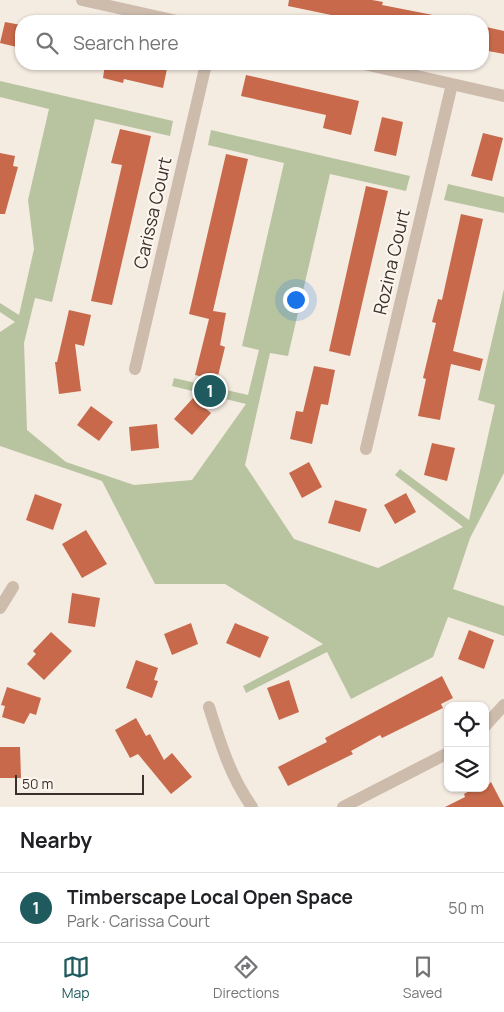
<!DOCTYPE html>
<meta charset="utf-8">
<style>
body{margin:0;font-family:Manrope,sans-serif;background:#f6f6f6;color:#202124}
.controls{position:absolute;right:15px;bottom:15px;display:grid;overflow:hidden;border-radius:10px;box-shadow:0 1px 4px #0004}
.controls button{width:45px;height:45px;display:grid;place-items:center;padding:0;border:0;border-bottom:1px solid #e0e0e0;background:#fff;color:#202124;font:25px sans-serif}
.scale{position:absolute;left:15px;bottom:12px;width:129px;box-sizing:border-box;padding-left:5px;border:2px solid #3b302b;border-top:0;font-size:14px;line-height:18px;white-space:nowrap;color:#3b302b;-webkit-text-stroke:4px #fbf5ee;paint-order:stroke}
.you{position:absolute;left:295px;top:299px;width:18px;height:18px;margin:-12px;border:4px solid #fff;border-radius:50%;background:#1a73e8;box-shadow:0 0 0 8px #1a73e833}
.badge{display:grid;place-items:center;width:32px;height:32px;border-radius:50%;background:#1f5a5e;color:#fff;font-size:16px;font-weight:700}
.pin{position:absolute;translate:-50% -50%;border:2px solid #fff;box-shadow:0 1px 5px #0006}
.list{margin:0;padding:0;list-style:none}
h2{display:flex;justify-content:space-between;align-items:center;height:65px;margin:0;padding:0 20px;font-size:21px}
h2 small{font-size:16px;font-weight:400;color:#757577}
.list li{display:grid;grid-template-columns:32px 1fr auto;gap:15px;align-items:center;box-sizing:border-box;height:70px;padding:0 20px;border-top:1px solid #e0e0e0}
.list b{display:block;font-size:19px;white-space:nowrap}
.list p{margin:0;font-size:16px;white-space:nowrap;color:#757577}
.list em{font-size:16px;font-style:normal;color:#757577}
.icon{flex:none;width:28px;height:28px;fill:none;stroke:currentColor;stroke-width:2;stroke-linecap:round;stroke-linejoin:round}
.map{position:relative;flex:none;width:504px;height:807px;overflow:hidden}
.search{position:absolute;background:#fff;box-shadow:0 1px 4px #0004;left:15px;right:15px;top:15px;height:55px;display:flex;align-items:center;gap:12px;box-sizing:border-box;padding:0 18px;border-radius:20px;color:#757577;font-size:19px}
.sheet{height:135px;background:#fff}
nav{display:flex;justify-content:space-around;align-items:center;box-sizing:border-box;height:70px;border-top:1px solid #e0e0e0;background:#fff;font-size:14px;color:#757577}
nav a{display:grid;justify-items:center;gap:2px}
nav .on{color:#1f5a5e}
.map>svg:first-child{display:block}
</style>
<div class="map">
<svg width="504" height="807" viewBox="0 0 504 807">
<rect width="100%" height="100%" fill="#f4ebe1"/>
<path fill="#b8c4a0" d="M0,81l173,40 -3,15 -75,-17 -43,183 -17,-4 -11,45 3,87 39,32 68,23 58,-5 54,-76 -74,-18 2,-8 74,17 11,-45 -17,-4 42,-183 -76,-18 3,-15 199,46 -4,15 -76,-17 -42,182 -18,-3 -25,112 49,74 84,29 85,-41 -68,-52 5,-6 69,51 26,-115 -17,-5 26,-111v184l-34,65 -17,51 51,17v30l-56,-19 -15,40 -82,42 -24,-47 -81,41 -3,-7 80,-42 -98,-60h-70l-53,-103 -102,-35v-114l15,-10 -15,-10v-9l19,12 15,-66 -6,-49 21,-91 -49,-12z
M448,184l56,13v16l-60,-13z"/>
<path fill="#c8694b" d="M289,0h83l11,2 -1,3 51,10v6h-73l-72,-15z
M5,22l16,3v23l-21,-5z
M486,27l18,4v23l-21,-4z
M105,64h63l-5,24 -39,-9 -1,4 -20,-5z
M246,75l113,26 -8,34 -28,-7 3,-13 -85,-19z
M382,117l21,5 -7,34 -22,-5z
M120,129l31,7 -39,169 -21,-4 31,-136 -11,-2z
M483,133l20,5 -11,43 -21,-5z
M0,153l15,3 -2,10 5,1 -13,47h-5z
M226,154l22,5 -35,152 13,2 -6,32 5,2 -8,33 -22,-5 14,-56 -20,-5z
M366,186l22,5 -38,165 -21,-5z
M461,214l22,5 -30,132 30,8 -3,12 -29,-7 -11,56 -22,-4 8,-37 -3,-1 13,-55 -4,-1 6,-23 4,1z
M69,310l22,5 -7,31 -9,-2 6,47 -22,3 -4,-32h2z
M314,366l21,4 -7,35 -7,-1 -9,40 -22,-5 6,-28 7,1z
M193,398l18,15 -19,22 -18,-16z
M91,406l22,16 -14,19 -22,-16z
M157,424l2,24 -28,3 -2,-24z
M432,443l23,5 -8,33 -23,-6z
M309,462l13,25 -20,11 -13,-25z
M406,493l10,19 -21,12 -11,-19z
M35,494l27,10 -9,26 -27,-10z
M335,500l32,9 -7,23 -32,-9z
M86,530l21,34 -25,14 -20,-34z
M72,593l28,5 -5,29 -27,-4z
M191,623l7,21 -26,11 -8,-21z
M235,623l34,14 -9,21 -34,-15z
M469,630l25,10 -10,29 -26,-10z
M51,632l21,19 -28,29 -17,-16 9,-10 -3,-3z
M136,660l22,8 -4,12 4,1 -6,17 -26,-10z
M442,676l11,22 -12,6 2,4 -61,30 -2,-3 -29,16 2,3 -65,32 -10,-19 49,-25 -2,-4z
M289,680l10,32 -20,8 -12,-32z
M7,687l34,11 -5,17 -6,-2 -6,11 -22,-7 3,-11 -4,-1z
M136,718l10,18 4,-2 14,26 8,-7 20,24 -21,17 -33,-40 -8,4 -15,-28z
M0,747h20l1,31h-21z
M491,782l13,25h-59l20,-10 -1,-3 10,-6h11z"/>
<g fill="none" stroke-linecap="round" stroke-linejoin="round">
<path stroke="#cdbbac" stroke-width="12" d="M82,0l95,21
M364,64l140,32
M135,369l71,-305
M366,449l86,-365
M0,608l13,-21
M209,707c11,35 21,69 43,100
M485,726l19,-21
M343,807l105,-54"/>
</g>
<g text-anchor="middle" stroke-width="4.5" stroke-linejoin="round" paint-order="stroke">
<g font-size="18" fill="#3b302b" stroke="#fbf5ee">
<text transform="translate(153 213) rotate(-77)" y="6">Carissa Court</text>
<text transform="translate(392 262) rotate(-77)" y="6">Rozina Court</text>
</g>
</g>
</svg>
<div class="controls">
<button><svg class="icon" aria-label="locate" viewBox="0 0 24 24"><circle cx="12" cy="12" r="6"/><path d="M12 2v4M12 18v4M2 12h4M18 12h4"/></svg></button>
<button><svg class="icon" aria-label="layers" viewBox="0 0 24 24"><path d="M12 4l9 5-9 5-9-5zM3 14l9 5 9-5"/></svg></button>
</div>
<div class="scale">50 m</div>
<div class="you"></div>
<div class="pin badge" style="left:210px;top:391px">1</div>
<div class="search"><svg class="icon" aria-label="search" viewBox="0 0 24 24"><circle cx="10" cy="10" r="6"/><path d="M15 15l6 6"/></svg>Search here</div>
</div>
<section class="sheet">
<h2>Nearby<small></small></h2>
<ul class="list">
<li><span class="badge">1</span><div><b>Timberscape Local Open Space</b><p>Park · Carissa Court</p></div><em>50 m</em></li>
</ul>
</section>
<nav>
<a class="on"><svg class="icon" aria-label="map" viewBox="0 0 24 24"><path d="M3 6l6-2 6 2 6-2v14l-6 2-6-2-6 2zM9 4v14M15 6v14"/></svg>Map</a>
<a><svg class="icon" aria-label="directions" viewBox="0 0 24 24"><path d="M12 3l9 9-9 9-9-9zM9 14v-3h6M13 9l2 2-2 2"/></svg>Directions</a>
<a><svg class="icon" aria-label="saved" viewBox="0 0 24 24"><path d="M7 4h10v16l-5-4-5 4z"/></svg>Saved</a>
</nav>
